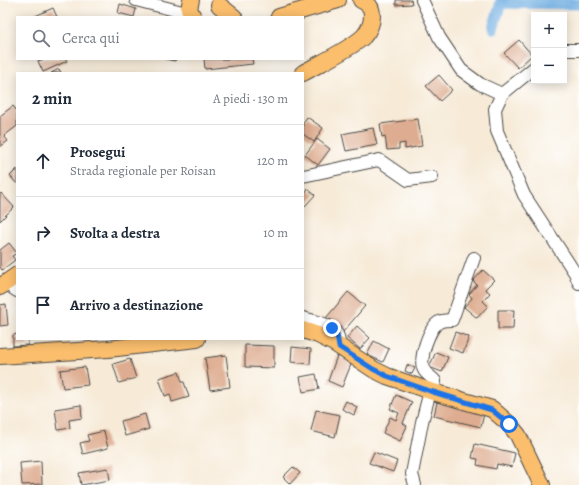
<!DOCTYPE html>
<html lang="it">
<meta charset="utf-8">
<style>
body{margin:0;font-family:Alegreya,serif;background:#f2f2f3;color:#1f2937}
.controls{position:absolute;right:12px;top:12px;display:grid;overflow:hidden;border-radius:0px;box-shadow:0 2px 10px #0003}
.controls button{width:36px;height:36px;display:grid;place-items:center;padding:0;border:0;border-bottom:1px solid #e0e1e3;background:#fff;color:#1f2937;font:20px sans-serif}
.stop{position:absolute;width:12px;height:12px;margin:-9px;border:3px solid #1a73e8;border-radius:50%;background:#fff}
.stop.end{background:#1a73e8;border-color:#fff;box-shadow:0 1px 4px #0008}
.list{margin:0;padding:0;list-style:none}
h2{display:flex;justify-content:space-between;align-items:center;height:52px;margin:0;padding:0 16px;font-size:17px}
h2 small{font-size:13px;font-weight:400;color:#747a83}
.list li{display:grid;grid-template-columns:26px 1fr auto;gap:12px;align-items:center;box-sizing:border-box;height:72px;padding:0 16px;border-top:1px solid #e0e1e3}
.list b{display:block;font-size:15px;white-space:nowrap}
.list p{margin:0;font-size:13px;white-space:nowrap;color:#747a83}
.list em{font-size:13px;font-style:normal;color:#747a83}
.icon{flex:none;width:22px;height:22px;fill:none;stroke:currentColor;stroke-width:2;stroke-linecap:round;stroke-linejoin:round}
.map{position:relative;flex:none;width:579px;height:485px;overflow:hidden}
.search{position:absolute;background:#fff;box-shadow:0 2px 10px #0003;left:16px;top:16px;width:288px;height:44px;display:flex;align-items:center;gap:10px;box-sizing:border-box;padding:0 14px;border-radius:0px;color:#747a83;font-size:15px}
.panel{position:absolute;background:#fff;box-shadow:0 2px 10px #0003;left:16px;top:72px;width:288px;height:268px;border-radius:0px}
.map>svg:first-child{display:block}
</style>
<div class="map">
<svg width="579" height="485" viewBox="0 0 579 485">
<rect width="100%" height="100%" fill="#fff"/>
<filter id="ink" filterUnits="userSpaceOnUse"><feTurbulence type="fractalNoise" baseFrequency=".025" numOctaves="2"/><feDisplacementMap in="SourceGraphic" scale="8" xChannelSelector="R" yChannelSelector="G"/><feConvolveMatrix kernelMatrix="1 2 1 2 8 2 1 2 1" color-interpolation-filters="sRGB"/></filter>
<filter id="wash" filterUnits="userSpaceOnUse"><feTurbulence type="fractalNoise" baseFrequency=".012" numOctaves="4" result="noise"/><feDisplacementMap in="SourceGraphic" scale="16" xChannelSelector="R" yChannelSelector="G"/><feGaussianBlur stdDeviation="0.9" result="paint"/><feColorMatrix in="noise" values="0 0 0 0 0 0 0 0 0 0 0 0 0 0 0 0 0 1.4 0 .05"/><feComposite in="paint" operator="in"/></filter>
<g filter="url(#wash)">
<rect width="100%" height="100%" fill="#f7ebd8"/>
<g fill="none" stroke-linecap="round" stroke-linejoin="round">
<path stroke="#6dace0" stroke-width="11" d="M500,3l79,1
M493,28l9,-28"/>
</g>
<g id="blocks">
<path fill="#dead91" d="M396,0h15l1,4 -16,1z
M120,4l16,5 -2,8 -16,-4z
M53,8l4,9h-24z
M519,40l13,15 -14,13 -14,-15z
M44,59h22l1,2 -24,11 -5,-11z
M165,59h11l-1,2z
M204,59h48l1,5 -48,5z
M59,69l2,4h-10z
M439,75l13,15 -12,11 -14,-15z
M13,106l4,5v15l-13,10 4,5 -8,6v-31z
M307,117l16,11 -9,14 -11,-8v-11z
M418,119l4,27 -17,3v-6l-6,1v5l-12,1 -2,-14 -3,1 -2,-13z
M373,128l4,17 -31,6 -4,-17z
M317,139l13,10 -12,16 -13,-10z
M17,169v15l-7,-8z
M308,189l7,6 -10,11 -2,-1v-10z
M1,193l13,14 -14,14v-27z
M9,243l8,10 -5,3 3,4 -13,10 -2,-3v-17z
M483,270l11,10 -9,9 5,4 -7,8 5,5 -11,12 -13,-11 8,-9 -3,-4 8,-9 -4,-4z
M348,292l17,14 -22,26 -17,-14z
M6,304l2,21 -8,1v-21z
M498,310h16l-1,19h-15z
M357,326l13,12 -10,11 -13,-11z
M455,332l14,5 -6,16 -14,-5z
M17,334v5h11v6l-15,1v-11z
M374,341l15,8 -6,13 -16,-7z
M245,345l29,1v22l-29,-1z
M292,347l19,2 -1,15 -19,-2z
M436,352l12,5 -6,15 -13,-5z
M226,355l4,32 -20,3 -5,-32z
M337,356l15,6 -10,25 -14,-6z
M130,359l6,19 -17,5 -6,-19z
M407,365l8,3 -3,6 -7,-3z
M85,367l3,18 -25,3 -3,-18z
M179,372l3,10h2l5,15 -17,5 -2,-8 -5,2 -6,-18z
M316,374l3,15 -16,3 -3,-15z
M396,395l16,7 -9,21 4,3 -7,15 -17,-8 7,-16 6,3 3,-7 -9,-4z
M346,401l11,6 -3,8 -12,-6z
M437,402l35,8 13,-1 -4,18 -47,-11z
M81,405l1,13 -13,2 1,8 -12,2 -3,-21z
M316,410l24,5 -5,22 -24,-6z
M145,414l4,15 -24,7 -4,-15z
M104,431l4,17 -25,6 -3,-11 9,-2 -2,-6z
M475,444l40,9 -3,14 -15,-3 -1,5 -19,-4 1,-6 -6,-1z
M374,452l23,9 -4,11 -24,-9z
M41,461l1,23 -20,1 -2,-22z
M293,467l7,6 -10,11 -7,-7z
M108,468l2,12 -29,5 -2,-12z"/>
</g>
</g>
<g filter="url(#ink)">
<use href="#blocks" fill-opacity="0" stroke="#4a4845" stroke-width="1"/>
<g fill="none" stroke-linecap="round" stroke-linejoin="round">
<defs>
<path id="minor" d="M136,0l54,14
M422,0l17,37 22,33 19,14 22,10 32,-26
M564,50h15
M502,94l-7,15 2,22 27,64 51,78 4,10
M303,176l76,-16 29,20 24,-3
M5,283l12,8
M303,318c10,3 28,5 34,16 2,4 2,9 2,13
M415,485l-3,-11 10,-52 8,-31 4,-4 1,-6c-3,-4 -9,-7 -11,-11 -6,-10 5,-42 15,-48 4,-2 9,-2 13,-2l22,-62"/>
<path id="major" d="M191,0l-2,9 4,8
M219,5l15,12
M279,17l59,-17
M303,73c16,-9 49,-25 61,-37 5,-6 8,-12 8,-20 0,-9 -3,-12 -11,-16
M0,287l17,-12
M303,330l15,5 16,8 39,26 14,7 43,15 62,18 17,15 9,11 24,50
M0,356l108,-7 89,-10"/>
</defs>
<use href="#minor" stroke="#4a4845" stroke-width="14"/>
<use href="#major" stroke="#4a4845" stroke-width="18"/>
<use href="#minor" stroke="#fff" stroke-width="12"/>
<use href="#major" stroke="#fabe6d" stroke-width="16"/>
</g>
</g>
<g fill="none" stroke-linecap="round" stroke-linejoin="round" filter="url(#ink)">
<path stroke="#1a73e8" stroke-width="5" d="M332,328l5,7 2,12 34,22 14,7 43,15 62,19 17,14"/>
</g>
</svg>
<div class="controls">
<button>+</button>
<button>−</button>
</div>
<div class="stop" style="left:509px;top:424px"></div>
<div class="stop end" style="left:332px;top:328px"></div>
<div class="search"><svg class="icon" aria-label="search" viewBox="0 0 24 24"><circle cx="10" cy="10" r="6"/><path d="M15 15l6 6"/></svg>Cerca qui</div>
<section class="panel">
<h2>2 min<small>A piedi · 130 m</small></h2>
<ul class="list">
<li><svg class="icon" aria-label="ahead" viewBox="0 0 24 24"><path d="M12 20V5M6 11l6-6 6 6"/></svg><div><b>Prosegui</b><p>Strada regionale per Roisan</p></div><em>120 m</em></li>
<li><svg class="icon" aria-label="right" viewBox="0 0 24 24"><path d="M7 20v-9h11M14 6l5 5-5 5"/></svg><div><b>Svolta a destra</b></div><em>10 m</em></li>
<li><svg class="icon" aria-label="arrive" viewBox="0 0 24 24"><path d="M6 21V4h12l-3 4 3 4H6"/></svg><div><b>Arrivo a destinazione</b></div></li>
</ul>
</section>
</div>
